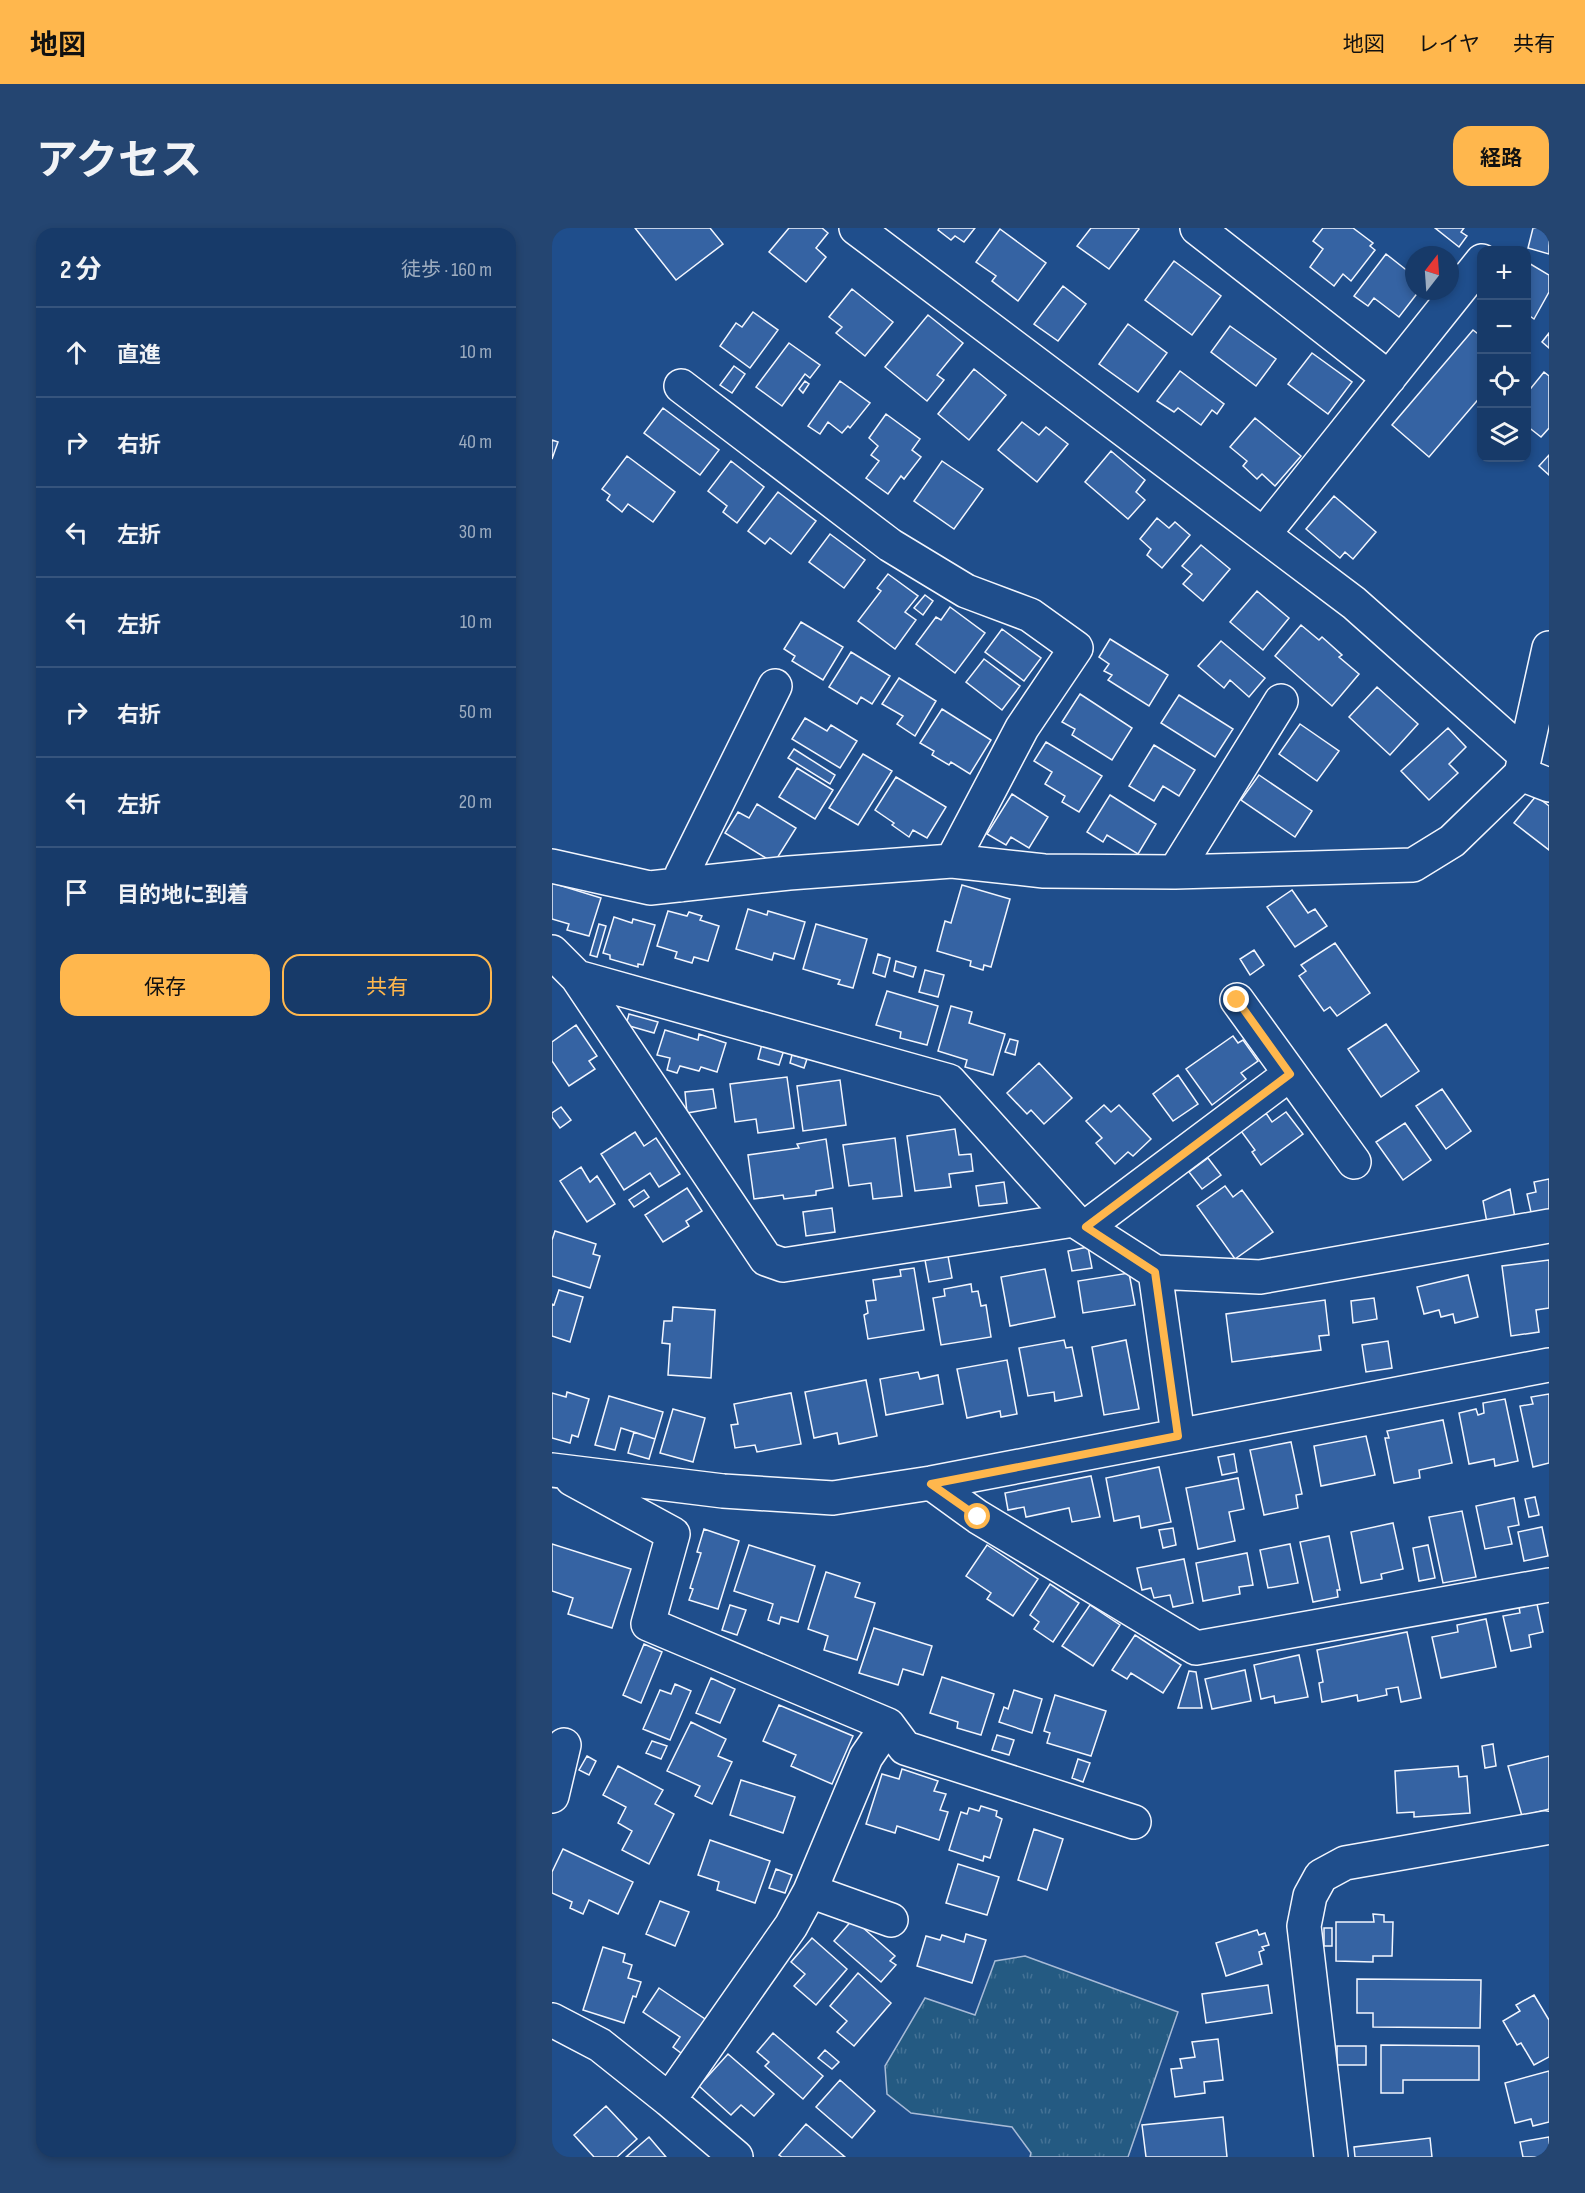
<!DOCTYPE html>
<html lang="ja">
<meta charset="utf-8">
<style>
body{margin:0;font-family:"Sofia Sans Condensed","Noto Sans JP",sans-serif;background:#244571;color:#f1f3f6}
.controls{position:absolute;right:18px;top:18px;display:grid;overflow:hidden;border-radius:12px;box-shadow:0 3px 9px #0003}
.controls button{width:54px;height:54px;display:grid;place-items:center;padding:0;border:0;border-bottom:2px solid #36547d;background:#173a69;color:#f1f3f6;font:30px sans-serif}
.compass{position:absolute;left:853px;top:18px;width:54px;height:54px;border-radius:50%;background:#173a69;box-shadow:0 3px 9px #0003;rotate:17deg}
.stop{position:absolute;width:18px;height:18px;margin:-14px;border:4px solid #ffb74d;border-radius:50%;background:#fff}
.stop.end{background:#ffb74d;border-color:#fff;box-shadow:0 2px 6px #0008}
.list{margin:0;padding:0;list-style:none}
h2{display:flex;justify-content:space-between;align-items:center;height:78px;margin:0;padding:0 24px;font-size:26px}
h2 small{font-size:20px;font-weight:400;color:#9eadc0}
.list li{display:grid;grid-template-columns:39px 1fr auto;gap:18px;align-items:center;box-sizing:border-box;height:90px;padding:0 24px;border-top:2px solid #36547d}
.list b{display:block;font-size:22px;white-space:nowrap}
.list em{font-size:20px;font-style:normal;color:#9eadc0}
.actions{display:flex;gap:12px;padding:18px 24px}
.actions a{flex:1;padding:14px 0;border:2px solid #ffb74d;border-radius:18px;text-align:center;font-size:21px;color:#ffb74d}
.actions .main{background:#ffb74d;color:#111}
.icon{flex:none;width:33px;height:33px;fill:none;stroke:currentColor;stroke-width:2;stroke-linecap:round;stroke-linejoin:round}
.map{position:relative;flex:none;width:997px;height:1929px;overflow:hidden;border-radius:18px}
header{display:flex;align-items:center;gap:36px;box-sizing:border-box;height:84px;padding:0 30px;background:#ffb74d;color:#111}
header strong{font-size:28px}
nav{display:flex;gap:33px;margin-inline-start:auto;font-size:21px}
.intro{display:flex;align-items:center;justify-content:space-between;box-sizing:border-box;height:144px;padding:0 36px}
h1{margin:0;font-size:42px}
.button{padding:15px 27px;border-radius:18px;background:#ffb74d;color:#111;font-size:21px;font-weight:700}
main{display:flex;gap:36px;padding:0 36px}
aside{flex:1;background:#173a69;border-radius:18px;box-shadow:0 3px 9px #0003}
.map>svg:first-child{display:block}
</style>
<header>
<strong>地図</strong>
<nav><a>地図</a><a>レイヤ</a><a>共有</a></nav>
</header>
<div class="intro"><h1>アクセス</h1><a class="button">経路</a></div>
<main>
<aside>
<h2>2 分<small>徒歩 · 160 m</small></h2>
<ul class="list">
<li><svg class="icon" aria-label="ahead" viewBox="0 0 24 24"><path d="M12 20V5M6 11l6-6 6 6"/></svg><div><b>直進</b></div><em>10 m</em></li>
<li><svg class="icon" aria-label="right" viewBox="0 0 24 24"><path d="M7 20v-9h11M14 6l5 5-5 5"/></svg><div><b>右折</b></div><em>40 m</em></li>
<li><svg class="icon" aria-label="left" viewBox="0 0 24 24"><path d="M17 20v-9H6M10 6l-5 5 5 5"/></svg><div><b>左折</b></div><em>30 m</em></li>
<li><svg class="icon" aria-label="left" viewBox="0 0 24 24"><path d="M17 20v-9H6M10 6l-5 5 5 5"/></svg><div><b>左折</b></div><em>10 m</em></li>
<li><svg class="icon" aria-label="right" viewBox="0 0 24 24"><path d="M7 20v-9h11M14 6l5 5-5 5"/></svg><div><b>右折</b></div><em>50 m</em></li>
<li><svg class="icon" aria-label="left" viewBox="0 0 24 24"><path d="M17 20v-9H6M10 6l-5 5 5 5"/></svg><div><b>左折</b></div><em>20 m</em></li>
<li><svg class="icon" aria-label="arrive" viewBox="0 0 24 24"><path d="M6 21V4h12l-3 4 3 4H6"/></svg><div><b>目的地に到着</b></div></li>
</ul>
<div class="actions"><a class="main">保存</a><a>共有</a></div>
</aside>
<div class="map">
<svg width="997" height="1929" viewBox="0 0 997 1929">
<defs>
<pattern id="grass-tufts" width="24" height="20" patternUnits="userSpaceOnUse" patternTransform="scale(1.5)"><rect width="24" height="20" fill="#245a82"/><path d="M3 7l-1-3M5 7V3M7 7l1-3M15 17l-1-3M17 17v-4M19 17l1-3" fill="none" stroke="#447295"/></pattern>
</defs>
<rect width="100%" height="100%" fill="#1f4e8c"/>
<path fill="url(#grass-tufts)" stroke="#a8bbd7" stroke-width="1.5" d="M473,1728l153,56 -50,145h-98l1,-4 -19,-26 -101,-14 -24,-19 -2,-28 40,-68 50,17 20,-54z"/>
<path fill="#3563a3" stroke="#f2f6ff" stroke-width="1.5" d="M83,0h75l13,16 -47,36z
M237,0h33l6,5 -12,15 10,9 -20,25 -37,-30z
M387,0h36l-11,14 -9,-6 -4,4 -13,-10z
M539,0h47l1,1 -30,40 -32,-23z
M771,0h30l20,15 -3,3 5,4 -24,31 -8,-7 -9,12 -24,-19 13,-18 -10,-8z
M883,0h29l-3,4 6,4 -8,11z
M981,0h16v26l-21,-6z
M448,1l46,34 -28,38 -26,-20 4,-5 -20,-14z
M834,26l28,22v15h5l-20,26 -25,-19 -6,8 -14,-10z
M622,33l47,35 -29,39 -47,-35z
M975,34l22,13v17l-15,27 -7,-5z
M511,58l23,18 -28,37 -24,-17z
M300,61l41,33 -28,34 -29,-23 6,-6 -13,-10z
M201,84l25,18 -28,38 -30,-22 16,-23 6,4z
M376,87l35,28 -26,32 7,5 -17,21 -42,-34z
M576,96l39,29 -29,39 -39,-28z
M678,98l46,33 -20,27 -45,-34z
M921,102l9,7v58l-53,62 -37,-32z
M997,105v15l-7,-6z
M237,115l31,22 -10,13 -5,-4 -23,32 -26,-19z
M760,125l40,29 -24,32 -40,-30z
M182,138l11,8 -13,19 -12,-8z
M422,141l32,26 -37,45 -31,-26z
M628,143l44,33 -7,10 -5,-4 -11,15 -23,-17 -4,4 -17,-11z
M992,144l5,4v52l-8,9 -14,-11v-33z
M253,153l4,3 -6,9 -4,-4z
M288,153l30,22 -20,25 -2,-2 -6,7 -14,-11 -8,12 -12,-8z
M111,180l56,42 -19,25 -56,-42z
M334,186l34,25 -8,11 9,7 -17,22 -3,-3 -13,18 -22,-16 13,-17 -8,-6 7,-9 -9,-8z
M703,190l46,38 -26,30 -13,-12 -5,5 -14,-13 4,-5 -17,-14z
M470,194l17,13 7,-8 22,17 -31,38 -39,-32z
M0,212l6,2 -6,17z
M559,223l34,29 -9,12 9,8 -17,19 -43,-37z
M997,227v20l-10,-9z
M75,228l48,36 -22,30 -25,-18 -6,8 -15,-12 3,-5 -8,-6z
M179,233l33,26 -27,36 -14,-11 4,-6 -19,-15z
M390,233l41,28 -29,40 -40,-28z
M226,264l38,29 -25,33 -21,-16 -5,6 -17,-13z
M782,268l42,36 -23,27 -8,-7 -5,6 -34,-29z
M605,290l12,10 6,-6 15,13 -28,33 -15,-13 4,-6 -11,-10z
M278,306l35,26 -21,28 -35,-26z
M649,317l29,24 -27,32 -20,-17 9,-10 -10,-8z
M336,346l30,22 -13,16 11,8 -21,29 -37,-28 23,-30 -4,-3z
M705,363l32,27 -26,32 -33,-28z
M373,367l8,6 -10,14 -9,-7z
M398,379l35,26 -30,40 -39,-29 20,-27 5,3z
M249,394l42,25 -20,33 -31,-19 3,-5 -11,-7z
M749,397l18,15 3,-3 20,18 -3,2 20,17 -27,32 -57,-50z
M450,401l39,29 -17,23 -39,-29z
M558,411l58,36 -19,31 -41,-26 4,-5 -8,-4 5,-7 -10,-7z
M669,413l44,37 -16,19 -19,-17 -6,8 -26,-22z
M299,424l39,24 -18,28 -11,-7 -4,7 -28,-17z
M432,431l36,27 -18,24 -36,-28z
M347,450l37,23 -21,35 -18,-12 6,-8 -21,-12z
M825,459l41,37 -28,31 -41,-38z
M528,466l52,34 -20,32 -40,-25 3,-6 -13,-7z
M627,467l54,34 -18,28 -54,-34z
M390,481l49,31 -21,34 -19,-12 -2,3 -17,-10 2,-4 -14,-8z
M253,490l22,13 4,-6 26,16 -17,27 -48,-29z
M748,496l39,27 -22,30 -38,-27z
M896,500l18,19 -17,17 9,9 -29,27 -28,-29z
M494,514l56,34 -23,36 -17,-10 3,-6 -20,-12 7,-12 -18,-11z
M602,517l41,25 -16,26 -16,-10 -9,15 -25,-15z
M242,521l41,26 -5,9 -42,-26z
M311,526l29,17 -34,54 -29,-17z
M245,540l36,22 -18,29 -36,-22z
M707,547l53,36 -17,26 -54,-37z
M344,549l50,30 -19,31 -14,-8 -4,7 -17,-12 2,-2 -19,-13z
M460,566l36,23 -19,31 -18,-11 -5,8 -19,-11z
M558,567l46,29 -18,30 -31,-19 -4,7 -16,-10z
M984,568l13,10v44l-35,-27z
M205,576l39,24 -22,35 -49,-30 13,-21 11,6z
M0,655l49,15 -12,38 -22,-6 2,-6 -17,-5z
M410,657l48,14 -19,68 -7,-2 -1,5 -13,-4 1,-5 -34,-10 8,-30 6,2z
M740,662l16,23 7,-4 12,17 -32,21 -28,-40z
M196,681l19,6 1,-4 37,11 -11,37 -20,-6 -2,7 -36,-11z
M116,683l19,5 2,-4 13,4 -2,4 19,6 -11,35 -14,-4 -2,6 -17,-5 2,-6 -20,-6z
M62,689l18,6 1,-4 22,6 -12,40 -5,-1v3l-28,-8v-4l-7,-2z
M47,696l7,2 -9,31 -7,-2z
M264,696l51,15 -14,49 -15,-4 2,-4 -37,-11z
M783,715l35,50 -33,23 -7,-9 -6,4 -25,-35 7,-5 -5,-6z
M702,722l10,15 -14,10 -10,-16z
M326,726l12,4 -5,19 -12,-4z
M344,733l20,6 -3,10 -19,-6z
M373,742l19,5 -6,22 -19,-5z
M335,763l51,15 -11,39 -27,-7 1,-6 -25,-7z
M399,778l21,6 -3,11 36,11 -12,41 -28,-8 2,-7 -29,-9z
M77,786l29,8 -4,11 -28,-8z
M834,796l33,47 -38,26 -33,-48z
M24,797l21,31 -8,5 6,8 -26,17 -17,-25v-19z
M113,802l33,10 1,-6 27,9 -9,29 -16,-5 -2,4 -19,-5 -3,7 -10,-3 3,-12 -13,-3z
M681,808l5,7 5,-3 15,21 -17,12 5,6 -34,26 -26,-36z
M458,811l8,2 -3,14 -10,-3z
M210,816l22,6 -5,15 -21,-6z
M240,827l15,4 -3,9 -14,-5z
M487,835l33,35 -28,26 -13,-14 -4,4 -20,-21z
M626,847l20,29 -25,17 -20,-27z
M235,849l7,51 -36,5 -2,-14 -21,3 -5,-38z
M288,852l6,45 -43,6 -6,-45z
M161,861l3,19 -29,5 -2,-21z
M890,861l29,42 -25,18 -30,-43z
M552,877l7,7 8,-7 32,34 -18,17 -5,-4 -13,12 -19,-21 6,-5 -16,-17z
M9,879l10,13 -11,8 -8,-11v-4z
M734,884l17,22 -42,31 -9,-13 3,-2 -14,-19 25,-18 6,9z
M853,895l26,37 -28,20 -27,-38z
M403,901l4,26 12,-1 2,17 -24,3 2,13 -36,4 -8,-55z
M83,904l9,14 12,-8 24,36 -21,13 -9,-14 -26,17 -23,-36z
M343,910l7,58 -29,3 -2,-16 -22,3 -6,-41z
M274,911l7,49 -17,3v4l-32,4 -1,-4 -29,4 -6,-44 51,-7 -2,-4z
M656,930l13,17 -19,14 -13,-17z
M29,939l9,15 7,-6 18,28 -28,18 -27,-41z
M997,951v35l-17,3 -5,-23 9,-2 -2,-10z
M452,954l3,21 -28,3 -3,-20z
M673,958l8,11 9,-7 31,42 -38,27 -38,-53z
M135,960l15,23 -16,10 3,5 -26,16 -18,-27z
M958,961l5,29 -28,5 -4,-22z
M92,962l5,7 -15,10 -5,-7z
M280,980l3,24 -29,4 -3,-24z
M3,1003l41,13 -3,10 7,2 -10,32 -38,-12v-36z
M536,1019l4,21 -20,3 -4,-20z
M396,1028l4,22 -23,4 -4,-22z
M997,1032v48l-13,2 3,22 -28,4 -9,-70z
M362,1040l10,62 -56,9 -4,-24 4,-2 -2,-12 10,-1 -3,-20 28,-4 -1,-6z
M493,1041l10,48 -45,9 -9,-49z
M577,1045l6,32 -52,8 -5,-32z
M916,1047l10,42 -23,6 -2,-9 -12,3 -2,-7 -15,4 -7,-27z
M419,1056l1,8 6,-1 3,15 5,-1 5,32 -50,8 -8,-47 12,-2 -1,-7z
M7,1062l24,7 -13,45 -18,-6v-32l2,1z
M822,1070l3,21 -24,4 -2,-22z
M773,1072l4,35 -10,1 2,14 -89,12 -6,-48z
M121,1079l42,3 -4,68 -43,-3 2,-31 -8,-1 2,-22h8z
M512,1112l2,8 6,-1 10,49 -27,5 -1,-9 -26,4 -9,-48z
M574,1112l13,69 -35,6 -12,-68z
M836,1113l4,27 -26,4 -4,-27z
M455,1132l10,54 -16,3 -1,-6 -33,7 -10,-49z
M366,1144l2,7 18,-4 5,29 -57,11 -6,-36z
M314,1152l11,56 -38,8 -2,-11 -23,5 -9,-46z
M15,1164l22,7 -11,38 -6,-2 -2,8 -18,-5v-45l14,4z
M239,1165l10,51 -44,8 -2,-7 -20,3 -4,-23 7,-1 -4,-20z
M997,1166v69l-16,4 -13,-61 13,-2 -2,-7z
M57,1168l54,16 -8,27 -34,-11 -6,22 -20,-5z
M953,1171l13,62 -23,5 -1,-7 -25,5 -10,-51 17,-4 2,6 6,-2 -1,-10z
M121,1181l32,9 -12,44 -33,-9z
M891,1192l9,43 -33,7 1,8 -26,5 -9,-45h4l-2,-7z
M82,1204l21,7 -6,20 -21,-6z
M814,1208l9,39 -54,11 -7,-40z
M739,1214l11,52 -6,1 2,13 -34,7 -14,-65z
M682,1226l3,18 -15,3 -4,-18z
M607,1239l12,55 -30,6 -2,-12 -25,5 -8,-43z
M539,1248l9,41 -28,5 -3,-14 -43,9 -2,-10 -16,3 -3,-17z
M686,1250l6,31 -15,3 6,29 -37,8 -12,-61z
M983,1269l4,18 -10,2 -4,-18z
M962,1270l5,27 -11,2 4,17 -27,5 -9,-43z
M910,1283l14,66 -33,6 -14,-66z
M841,1295l10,46 -22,5 1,5 -21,4 -10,-51z
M990,1299l6,29 -24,5 -6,-29z
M621,1300l3,17 -13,3 -4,-18z
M152,1301l35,12 -21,68 -29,-9 4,-11 -3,-1 11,-35 -4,-1z
M777,1308l11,54h-3l1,7 -25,5 -13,-60z
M0,1316l79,25 -19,59 -44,-14 5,-16 -21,-7z
M738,1316l8,39 -30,5 -8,-38z
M197,1317l66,21 -17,56 -17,-5 -2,7 -11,-4 5,-16 -39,-13z
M435,1317l51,34 -25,37 -26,-17 4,-6 -25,-17z
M876,1317l7,33 -16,3 -6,-33z
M695,1325l6,32 -14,2 1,7 -37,7 -7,-38z
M632,1331l9,44 -20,4 -3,-12 -16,3 -3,-10 -9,2 -5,-22z
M274,1344l34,11 -5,14 20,6 -18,57 -33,-10 4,-14 -20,-7z
M498,1356l29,19 -26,39 -19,-13 5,-7 -9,-7z
M985,1376l6,28 -14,3 2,12 -20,4 -8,-35 17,-3 -1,-6z
M178,1377l16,5 -9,25 -15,-5z
M538,1377l30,20 -27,41 -31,-20z
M934,1391l10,48 -55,11 -9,-41 26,-5 -1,-7z
M322,1400l58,18 -9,29 -20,-6 -5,16 -39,-12z
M855,1404l14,66 -20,4 -3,-15 -12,2 1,6 -29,6 -1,-6 -35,7 -3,-19 4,-1 -6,-32z
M583,1407l46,30 -18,28 -32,-20 -4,6 -15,-9z
M92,1416l18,8 -21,51 -18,-8z
M747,1427l9,42 -33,6 -1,-7 -13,3 -7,-34z
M693,1442l6,31 -39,8 -7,-30z
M637,1443l7,1 6,36h-24z
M390,1449l52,17 -13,41 -24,-7 1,-6 -28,-9z
M159,1450l24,11 -15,34 -24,-10z
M123,1456l16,7 -21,49 -27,-11 17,-39 11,4z
M462,1462l28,9 -10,34 -33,-11 5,-15 4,2z
M503,1467l51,16 -15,45 -44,-13 3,-10 -6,-2z
M227,1477l74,31 -21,48 -41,-18 5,-11 -33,-14z
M139,1494l35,17 -8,17 14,6 -20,42 -17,-8 5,-10 -33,-15z
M445,1507l17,5 -5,15 -17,-5z
M100,1513l15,5 -6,13 -15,-6z
M941,1516l3,22 -11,2 -3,-22z
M35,1528l9,5 -7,14 -10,-5z
M997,1528v53l-27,7 -14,-50z
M526,1531l12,4 -7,19 -11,-4z
M66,1538l45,24 -8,14 19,10 -25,50 -27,-14 10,-19 -14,-8 8,-16 -23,-12z
M906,1538l1,11 8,-1 3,37 -56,4v-5l-17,1 -2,-42z
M350,1541l36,12 -4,10 12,3 -6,16 8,2 -9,28 -42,-14 -2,7 -29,-9 16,-50 17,5z
M189,1552l54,17 -12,36 -53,-18z
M429,1578l16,5 -1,5 6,3 -12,39 -6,-2 -1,5 -34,-11 12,-38 6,2 2,-6 10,3z
M482,1601l29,10 -16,51 -29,-10z
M158,1612l60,21 -15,42 -38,-13 2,-8 -21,-7z
M11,1621l70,33 -15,32 -29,-14 -6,14 -13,-6 2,-6 -20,-9v-21z
M406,1636l41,13 -12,38 -41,-12z
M224,1641l16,6 -7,18 -16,-5z
M108,1673l29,11 -14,34 -29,-12z
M821,1686l11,1v7h9l-1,34h-19v6l-37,-1v-39h38z
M301,1691l42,37 -5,5 6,4 -15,17 -47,-41z
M772,1700h8v18h-8z
M705,1702l2,5 6,-2 4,12 -7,2 2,3 -5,2 3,12 -36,12 -10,-33z
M414,1706l20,6 -14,43 -55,-17 9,-30 14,4 2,-5 22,7z
M260,1710l35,31 -31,36 -22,-19 11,-12 -14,-12z
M51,1719l22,7 -2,8 9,3 -4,13 13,4 -5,15 -3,-1 -9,27 -41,-13z
M306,1745l33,30 -37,43 -17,-14 10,-11 -17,-15z
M805,1751l124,1 -1,48 -107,-1v-14h-16z
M716,1757l4,28 -66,10 -4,-29z
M107,1760l49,33 -23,35 -12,-9 7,-10 -37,-25z
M982,1767l15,25v37l-15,8 -13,-22 -4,2 -14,-24 17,-10 -4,-6z
M221,1805l50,43 -20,23 -38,-33 4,-4 -12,-10z
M666,1811l5,41 -19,2 1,11 -30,4 -4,-28 11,-1 -2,-9 15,-2 -3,-15z
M829,1817l98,1v34h-76v13h-22z
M785,1818h29v19h-29z
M273,1822l14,12 -7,7 -14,-11z
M176,1826l46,40 -20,22 -13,-11 -10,10 -32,-29z
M997,1843v51l-16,4 -2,-7 -16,4 -10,-40z
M288,1852l35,31 -23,27 -36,-31z
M54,1878l31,33 -20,18h-23l-20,-22z
M671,1889l4,40h-81l-4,-32z
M254,1896l39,33h-63l-3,-2z
M97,1909l17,20h-40z
M997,1909v20h-26l-3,-15z
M878,1910l2,19h-77l-1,-10z"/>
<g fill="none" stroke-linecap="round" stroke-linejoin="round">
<defs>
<path id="minor" d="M304,0l498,375 171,152
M645,0l192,150
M129,158l209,159 76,46 64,24 46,33 -54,80 -70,133
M712,306l218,-273
M969,546l28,11
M0,638l98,22 139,-15 163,-12 92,10 131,1 238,-7 39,-24 69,-67 28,-126
M623,644l106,-171
M128,657l2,-11 93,-188
M0,724l25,25 189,282 17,6 291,-45
M25,749l372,104 125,139 81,52 23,163
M685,772l117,162
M534,999l204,-153
M603,1044l105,5 289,-51
M0,1242l171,21 110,7 98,-15 618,-118
M20,1251l101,55 -25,90 240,101 17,23 229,74
M379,1255l47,34 218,131 353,-63
M0,1568l12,-51
M258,1663l81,29
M0,1792l48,25 69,55 67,57
M117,1872l122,-174 19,-35 56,-134 22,-32
M779,1929l-27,-231 6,-30 11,-20 24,-13 200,-35"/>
</defs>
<use href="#minor" stroke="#f2f6ff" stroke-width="36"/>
<use href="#minor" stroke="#1f4e8c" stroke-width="33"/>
</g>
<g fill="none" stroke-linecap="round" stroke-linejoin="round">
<path stroke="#ffb74d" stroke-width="8" d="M426,1289l-47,-33 247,-48 -23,-164 -69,-45 204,-153 -53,-74"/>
</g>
</svg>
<div class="controls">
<button>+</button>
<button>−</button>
<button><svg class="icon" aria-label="locate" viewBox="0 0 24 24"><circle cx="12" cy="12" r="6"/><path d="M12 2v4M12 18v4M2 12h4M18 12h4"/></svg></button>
<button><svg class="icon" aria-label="layers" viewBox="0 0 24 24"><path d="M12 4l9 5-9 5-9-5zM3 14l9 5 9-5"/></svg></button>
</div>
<svg class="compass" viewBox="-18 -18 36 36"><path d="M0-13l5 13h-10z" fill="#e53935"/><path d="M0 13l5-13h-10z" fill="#9eadc0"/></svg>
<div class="stop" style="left:426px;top:1289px"></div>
<div class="stop end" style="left:685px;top:772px"></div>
</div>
</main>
